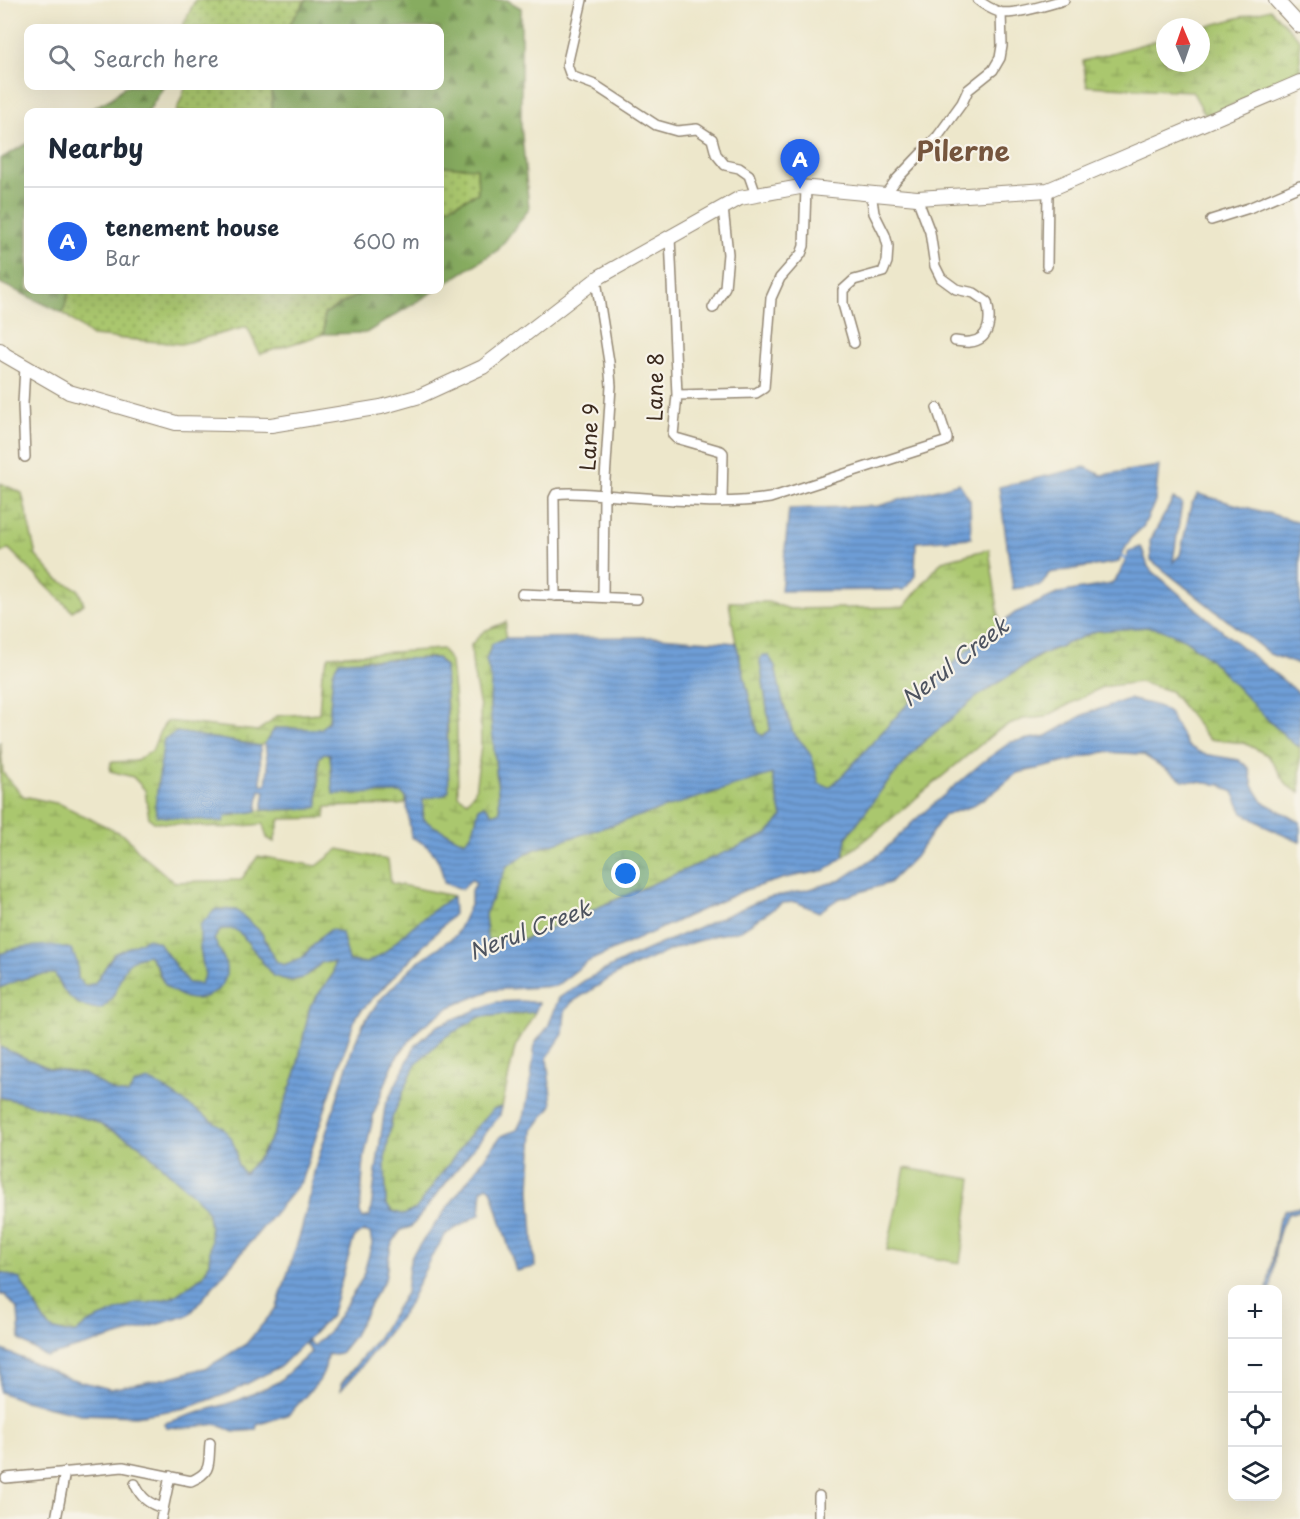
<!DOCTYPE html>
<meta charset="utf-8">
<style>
body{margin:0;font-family:"Playpen Sans",sans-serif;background:#f2f2f3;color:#1f2937}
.controls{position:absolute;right:18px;bottom:18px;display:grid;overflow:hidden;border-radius:12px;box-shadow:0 6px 24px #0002}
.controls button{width:54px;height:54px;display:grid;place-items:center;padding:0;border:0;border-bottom:2px solid #e0e1e3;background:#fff;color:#1f2937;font:30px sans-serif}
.compass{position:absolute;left:1156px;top:18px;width:54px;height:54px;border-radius:50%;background:#fff;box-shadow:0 6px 24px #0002;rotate:358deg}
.you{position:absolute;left:626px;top:874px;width:21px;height:21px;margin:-15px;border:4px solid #fff;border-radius:50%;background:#1a73e8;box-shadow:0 0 0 9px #1a73e833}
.badge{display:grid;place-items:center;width:39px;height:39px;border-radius:50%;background:#2563eb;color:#fff;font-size:20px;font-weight:700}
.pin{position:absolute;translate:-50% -50px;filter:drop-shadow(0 2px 3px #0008)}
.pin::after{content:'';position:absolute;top:32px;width:21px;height:18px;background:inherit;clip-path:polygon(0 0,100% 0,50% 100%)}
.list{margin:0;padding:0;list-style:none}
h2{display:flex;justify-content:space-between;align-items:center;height:78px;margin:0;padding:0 24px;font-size:26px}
h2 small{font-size:20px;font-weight:400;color:#747a83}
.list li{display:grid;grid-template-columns:39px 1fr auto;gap:18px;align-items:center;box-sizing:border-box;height:108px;padding:0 24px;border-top:2px solid #e0e1e3}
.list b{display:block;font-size:22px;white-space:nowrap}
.list p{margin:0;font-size:20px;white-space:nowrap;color:#747a83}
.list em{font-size:20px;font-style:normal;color:#747a83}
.icon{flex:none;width:33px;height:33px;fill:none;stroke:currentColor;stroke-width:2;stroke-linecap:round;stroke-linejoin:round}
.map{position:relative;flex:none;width:1300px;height:1519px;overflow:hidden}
.search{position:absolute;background:#fff;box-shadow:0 6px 24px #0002;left:24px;top:24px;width:420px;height:66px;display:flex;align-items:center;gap:15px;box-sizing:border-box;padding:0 21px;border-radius:12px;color:#747a83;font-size:22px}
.panel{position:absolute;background:#fff;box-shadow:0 6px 24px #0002;left:24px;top:108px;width:420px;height:186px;border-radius:12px}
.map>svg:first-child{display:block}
</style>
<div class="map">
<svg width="1300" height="1519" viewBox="0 0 1300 1519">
<defs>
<pattern id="grass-dots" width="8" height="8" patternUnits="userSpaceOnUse" patternTransform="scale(1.5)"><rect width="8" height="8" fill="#aac76e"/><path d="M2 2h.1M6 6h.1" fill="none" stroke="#8ca25a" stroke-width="1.8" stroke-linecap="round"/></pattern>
<pattern id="forest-firs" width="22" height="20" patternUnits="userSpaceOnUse" patternTransform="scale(1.5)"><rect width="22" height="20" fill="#87ac61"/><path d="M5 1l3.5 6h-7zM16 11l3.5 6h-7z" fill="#708c4f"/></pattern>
<pattern id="wetland-marsh" width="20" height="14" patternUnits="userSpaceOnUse" patternTransform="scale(1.5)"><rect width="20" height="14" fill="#aac76e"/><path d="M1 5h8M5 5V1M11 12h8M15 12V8" fill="none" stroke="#8ca25a"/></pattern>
<pattern id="water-rules" width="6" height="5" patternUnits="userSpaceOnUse" patternTransform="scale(1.5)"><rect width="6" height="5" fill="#6e9ed7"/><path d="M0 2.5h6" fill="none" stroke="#5c81ae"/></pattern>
</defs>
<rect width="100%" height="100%" fill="#f7f3e8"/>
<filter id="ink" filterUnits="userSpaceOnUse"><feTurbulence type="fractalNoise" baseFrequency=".0167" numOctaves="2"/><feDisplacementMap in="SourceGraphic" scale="12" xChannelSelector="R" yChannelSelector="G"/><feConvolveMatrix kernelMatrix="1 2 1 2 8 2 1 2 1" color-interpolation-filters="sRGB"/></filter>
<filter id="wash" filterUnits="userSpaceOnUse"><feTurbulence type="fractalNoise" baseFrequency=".008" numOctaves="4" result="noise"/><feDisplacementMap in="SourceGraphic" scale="24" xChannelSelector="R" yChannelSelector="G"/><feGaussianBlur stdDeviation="1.35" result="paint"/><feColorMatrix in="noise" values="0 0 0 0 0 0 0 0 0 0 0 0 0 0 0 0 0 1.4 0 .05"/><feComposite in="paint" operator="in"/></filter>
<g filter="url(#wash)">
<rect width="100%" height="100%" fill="#ede7cb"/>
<path fill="url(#grass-dots)" stroke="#727846" stroke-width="1.5" d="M195,0h111l-19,28h-105z
M186,86h85l1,26h-96z
M440,166l37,1 1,26 -38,18z
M69,290h297l-42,24v20l-64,20 -13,-27 -66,17 -89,-8 -29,-23z"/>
<path fill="url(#forest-firs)" stroke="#616b40" stroke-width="1.5" d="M306,0h201l14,8v117l8,84 -31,41 -58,37v-76l38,-18 -1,-25 -37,-2v-54h-168l-1,-26h169v-58h-153z
M125,86h39l-16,26h-62l26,-14z
M28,143v147h41l-6,23 -63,-30v-124z
M366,290h70l-70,43 -42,1v-20z"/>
<path fill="url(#wetland-marsh)" stroke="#727846" stroke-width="1.5" d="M1270,9l30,31v35l-94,41 -14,-25 -105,-5 -4,-25 82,-23v25h36v-35z
M0,483l22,10 14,63 22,24 20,9 6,15 -12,7 -63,-62 -9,4z
M989,549l11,75 -28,22 -68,62 -60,66 -14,13 -6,-1 -5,-3 -23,-45 -3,-5 -11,-34 -22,-38 10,68 -7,7 -5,-2 -22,-91 -7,-41h39l22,7 114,-2 38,-46z
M506,622l-1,16 -13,6 -6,16 5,19 -1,28 10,104 -8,3 -13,-6c-4,12 -3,26 -15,33 -7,-2 -12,-6 -19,-9 -8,-5 -15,-6 -22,-14v-20l21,-3 4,-63 -3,-65 -8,-9 -98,3 -6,11 -4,48 -8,9 -46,-1 -10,15 -5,3 -84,-14 49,84 37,-6 49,-1 7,-3 1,-48 5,-5 6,1 3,39h68l5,4v6l-7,2 -73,2 -1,11 -45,1 -6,23 -7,-4 -4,-14 -40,4 -69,-6 -5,-4 -4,-28 -12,-13 -23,-6 1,-9 24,-1 17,-10 8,-20 7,-10 90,10 12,-8 7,-7 43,-3 3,-40 7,-17 113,-7 9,13 6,62 1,71 9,6 8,-10 6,-45 -1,-39 -7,-36 -2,-26 13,-14z
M1148,627l12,2 24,10 24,18 62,65 24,22 6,3v46l-12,-7 -20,-31 -24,-12 -35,-4 -39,-48 -31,-9 -37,5 -57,30 -22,2 -25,11 -130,108 -25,19 3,-19 36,-49 39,-45 57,-48 63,-41 55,-24z
M0,741l3,32 20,23 37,8 66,32 15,18 33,28 67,-2 17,-24 59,10 22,-17 49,11 3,23 62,13 -39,29 -30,28 -17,10 -18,-2 -7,-27 -21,3 -20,22 -18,6 -7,-4 -15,-29 -25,-22 -20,-1 -16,40 5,26 -5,9 -12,-1 -30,-41 -44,12 -19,29 -10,3 -7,-7 -1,-17 -56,-15 -21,7z
M772,773l10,44 -14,17 -243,105 -38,1 -2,-26 22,-48 26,-16z
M234,928l9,8 30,40 18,5 12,-3 10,-7 9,-9 12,-1 -1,13 -23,32 -14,66 -18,50 -5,12 -12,21 -17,19 -7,-11 -1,-13 -108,-56 -13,-2 -31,-18 -33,-5 -51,-22v-59c17,-8 37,-14 55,-14 9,21 14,23 33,34l28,-19 4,-12 6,-12 10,-8 12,-2 8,10 4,12 7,10 20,11 38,-36 -11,-23 7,-10z
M535,1012l-20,35 -13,60 -9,2 -20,22 -57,78 -12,6 -12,-4 -6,-7 -1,-45 7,-41 23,-53 28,-27 37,-21z
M0,1097l92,23 46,24 63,58 7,11 3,26 -2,25 -6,12 -30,21 -24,6 -13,1 -48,19 -11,9 -12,1 -13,-4 -8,-8 -24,-42 -20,-7z"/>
<path fill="#aac76e" stroke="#727846" stroke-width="1.5" d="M905,1168l67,11 -12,84 -73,-13z"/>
<path fill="url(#water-rules)" stroke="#54647a" stroke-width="1.5" fill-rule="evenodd" d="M1159,466l-4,36 -12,25 -12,11 -10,18 -2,6 -70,11 -7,12 -29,4 -14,-102 86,-20 16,8z
M959,483l11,17 1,38 -55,4 -1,34 -11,14 -123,1 8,-82 89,-3z
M1198,494l102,28v142l-9,-2 -21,-8 -119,-94 -1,-19 23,-42 9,4 -9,59 7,-7 11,-50z
M1141,547c4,6 4,14 8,21l78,67 73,59v53l-6,-3 -24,-22 -62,-65 -24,-18 -24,-10 -12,-2 -52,4 -56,24 -62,41 -57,48 -39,45 -36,49 -3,19 -17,13 -41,8 -40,12 -158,72 -31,24 -64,4 -42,17 -30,21 -25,31 -21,54 -10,45 -4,54 3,6 7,-2 15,-110 30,-60 22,-20 59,-24 26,-1 17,2 -4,9 -55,5 -37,21 -28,27 -23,53 -7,41 1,45 6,7 12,4 12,-6 57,-78 20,-22 9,-2 -2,8 -89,112 -10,3 -10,15 -6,35 -10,15 -22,42 -13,16 -13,2 -2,13 -6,13 -30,33 -32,11 -1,5 -23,2 -16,-8 -33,4 -18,-1 -1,-4 74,-23 39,-18 33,-30 -6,-8 3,-3 5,5 18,-17 31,-50 10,-35 -2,-11 -6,-2 -10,7 -23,78 -50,50 -52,27 -43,15 -50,8 -55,-2 -57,-13 -24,-9v-43l68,29 42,11 57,-11 41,-11 38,-23 31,-37 24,-76 9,-35 4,-24 38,-122 11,-26 15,-22 37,-38 41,-29 15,-32v-12l5,-7 -4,-5 -10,10 -18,-6c-3,-23 -11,-37 -33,-46l-5,-40 -5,-4 -68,1 -3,-40 -6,-1 -5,5 -1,49 -7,2 -49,1 3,-19 -5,-1 -3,21 -31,5 -3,6 -66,-6 -2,-10 9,-67 13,-7 83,14 1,38 5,1 2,-17 -3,-25 10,-15 46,1 8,-9 4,-48 6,-11 98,-3 8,9 4,124 -5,4 -21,4v19c7,8 14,9 22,14 7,3 12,7 19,9 12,-7 11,-21 15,-33l5,-3 5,4 3,5 8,-3 -10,-104 1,-28 -5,-19 6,-16 13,-6 154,-1 77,6 22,90 5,3 7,-7 -10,-68 2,-6h6l7,11 7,33 11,34 12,13 7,11 7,26 5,3 6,1 14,-13 60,-66 68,-62 43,-33 44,-20 52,-9 8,-9 10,-24zM772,774l10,43 -14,17 -243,105 -38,1 -2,-26 22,-48 26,-16z
M1129,699l29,7 11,7 19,33 15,8 36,6 10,8 4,18 10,16 37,20v20l-28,-12 -29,-17 -10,-21 -12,-7 -38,-5 -41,-26 -38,-2 -58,15 -29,6 -24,20 -23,14 -26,8 -29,42 -26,26 -51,16 -19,13 -23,-10 -14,1 -41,27 -28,6 -37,12 -56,24 -48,30 -7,9 -2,23 -16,24 5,47 -19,25 -3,60 5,77 -19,4 -25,-82 -4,-3 -5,3 -2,25 -34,20 -16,25 -24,50 -49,63 -16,18v-6l37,-47 28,-44 3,-27 3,-11 89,-119 16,-6 8,-17 6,-34 4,-36 13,-16 11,-29 28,-19 44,-22 135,-59 36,-7 39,-11 40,-27 35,-34 68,-58 27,-19 36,-6 38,-22z
M453,896l1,18 -98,102 -55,166 -112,133 -143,42 -26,-17 -2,-30 -13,-15h-5v-23l20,7 24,42 8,8 13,4 12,-1 11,-9 48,-20h13l24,-6 30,-21 6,-12 2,-25 -3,-26 -7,-11 -63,-58 -46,-24 -92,-23v-50l51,22 33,5 31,18 13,2 7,-10 13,-4 12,6 63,42 8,10 5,12 1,13 7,11 17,-19 12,-21 5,-12 18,-50 14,-66 23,-32 1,-12h-12l-9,9 -10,7 -12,3 -18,-5 -30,-40 -9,-7h-13l-7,10c5,11 14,23 12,35 -1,16 -23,28 -39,24 -5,-1 -16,-8 -20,-11 -6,-6 -7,-14 -10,-21 -2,-4 -6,-8 -9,-11 -31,5 -23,24 -37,44 -2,4 -7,7 -10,10 -26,-1 -36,-13 -46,-35 -18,-1 -38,6 -55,14v-34l21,-7 31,-2 19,4 6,13 1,17 7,7 10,-3 19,-29 34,-16 10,4 30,41 12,1 5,-9 -5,-26v-24l16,-16 20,1 25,22 15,29 7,4 18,-6 20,-22 10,-8 11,4 7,28 18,2 17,-10 30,-28z
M1300,1207v4l-12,3c-14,20 -14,51 -17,75h-4l12,-70 6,-9z"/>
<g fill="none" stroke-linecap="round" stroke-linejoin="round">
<path stroke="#6e9ed7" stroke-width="2" d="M1121,556l7,5"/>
</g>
</g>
<g filter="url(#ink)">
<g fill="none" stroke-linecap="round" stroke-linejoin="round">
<defs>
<path id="minor" d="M582,0l-15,65 4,11 24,9 61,40 21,6 20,-2 15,10 4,15 9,11 14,3 10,7 7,20
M978,0c6,5 13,9 21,12 13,4 51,-8 65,-12
M885,195l11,-15 42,-44 24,-33 6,-13 25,-20 7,-12 2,-12 -1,-33
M917,198l13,34 5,34 6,12 15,11 18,4 13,9c4,16 4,38 -17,40 -5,1 -11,-1 -15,-1
M1211,220l38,-12 51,-22
M670,237l7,158 -4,40 3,3 45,13 2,2 -1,49
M1047,266l1,-76
M596,280l13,82 2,24 -7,109 -1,102
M713,308l12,-21 3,-33 -5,-46
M854,343l-11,-39v-14l11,-10 29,-8 4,-10 1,-16 -3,-11 -11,-22 -3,-20
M25,366l-2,38 2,53
M677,395l79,-2 8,-5 7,-90 9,-20 21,-24 3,-8 2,-58
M522,594l115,5
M555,596l-1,-98 2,-4c17,-3 43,1 61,2 51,3 102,10 153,2l174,-56 3,-2v-2l-10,-30
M6,1478l117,-11 68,14c22,-9 17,-18 19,-38
M135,1484c6,14 14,20 28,24
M56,1519l9,-47
M161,1519l9,-43
M819,1519v-23"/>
<path id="secondary" d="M1276,0l24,26
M0,350l5,5 64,37 107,31 95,2 110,-18 39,-11 63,-29 118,-91 139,-78 60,-11 117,11 131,-8 252,-108"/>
</defs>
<use href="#minor" stroke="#948874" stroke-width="12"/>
<use href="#secondary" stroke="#948874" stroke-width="16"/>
<use href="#minor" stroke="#fff" stroke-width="9"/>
<use href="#secondary" stroke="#fff" stroke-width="14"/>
</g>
</g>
<g text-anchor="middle" stroke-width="4.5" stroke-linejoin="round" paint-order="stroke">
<g font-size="21" fill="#3b2a1e" stroke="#f7f3e8">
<text transform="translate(656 387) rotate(-89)" y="7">Lane 8</text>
<text transform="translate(590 437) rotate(-87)" y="7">Lane 9</text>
</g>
<g font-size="22" font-style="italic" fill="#4d535f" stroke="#f7f3e8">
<text transform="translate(955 662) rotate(-38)" y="8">Nerul Creek</text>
<text transform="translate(530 930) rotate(-21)" y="8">Nerul Creek</text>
</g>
<g font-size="27" font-weight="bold" fill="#75553d" stroke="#f7f3e8">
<text x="963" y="161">Pilerne</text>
</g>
</g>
</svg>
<div class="controls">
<button>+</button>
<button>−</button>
<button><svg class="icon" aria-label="locate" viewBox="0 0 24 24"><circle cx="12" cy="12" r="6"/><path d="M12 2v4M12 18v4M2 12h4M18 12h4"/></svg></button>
<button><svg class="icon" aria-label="layers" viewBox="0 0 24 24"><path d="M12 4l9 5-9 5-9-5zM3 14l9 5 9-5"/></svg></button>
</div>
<svg class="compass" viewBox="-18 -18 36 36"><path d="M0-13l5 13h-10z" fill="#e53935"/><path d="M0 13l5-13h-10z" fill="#747a83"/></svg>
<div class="you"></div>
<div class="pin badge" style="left:800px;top:189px">A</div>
<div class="search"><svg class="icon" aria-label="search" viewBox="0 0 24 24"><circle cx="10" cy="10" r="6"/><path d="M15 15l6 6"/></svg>Search here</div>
<section class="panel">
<h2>Nearby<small></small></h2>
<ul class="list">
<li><span class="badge">A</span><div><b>tenement house</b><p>Bar</p></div><em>600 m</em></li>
</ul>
</section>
</div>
